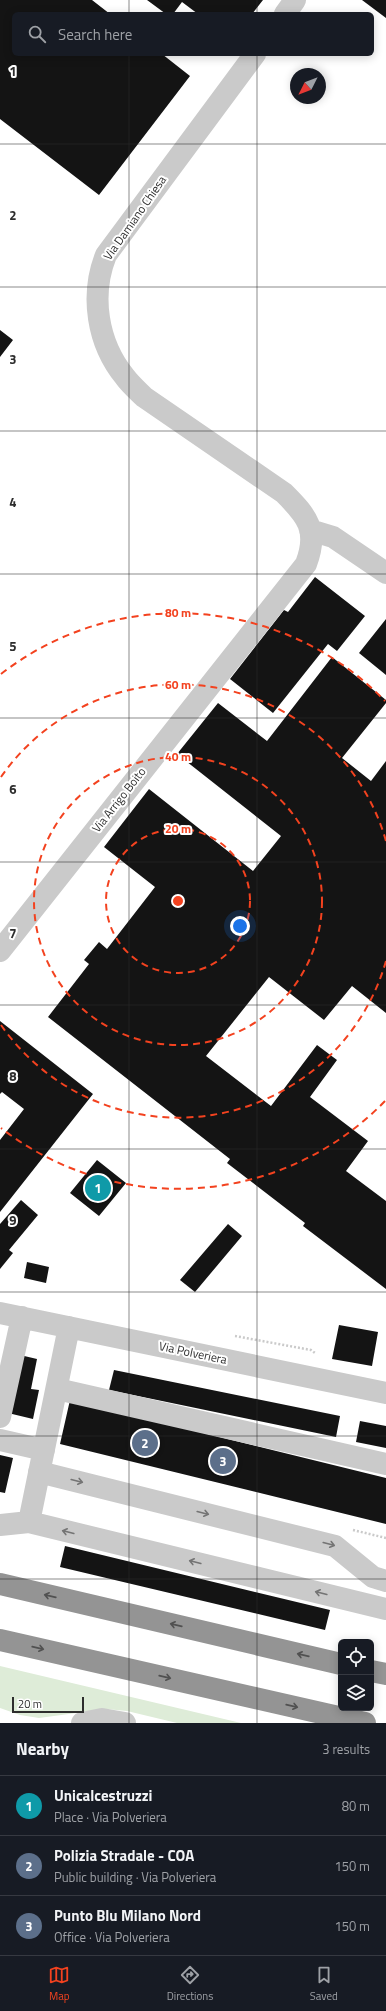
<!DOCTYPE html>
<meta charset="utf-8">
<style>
body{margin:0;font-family:"Titillium Web",sans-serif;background:#20242c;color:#f1f3f6}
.controls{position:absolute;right:12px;bottom:12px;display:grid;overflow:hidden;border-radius:6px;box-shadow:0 2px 10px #0003}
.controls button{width:36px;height:36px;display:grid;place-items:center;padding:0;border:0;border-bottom:1px solid #363941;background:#171b24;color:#f1f3f6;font:20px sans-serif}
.compass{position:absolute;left:290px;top:68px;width:36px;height:36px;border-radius:50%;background:#171b24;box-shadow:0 2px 10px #0003;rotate:228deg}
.scale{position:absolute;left:12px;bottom:10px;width:72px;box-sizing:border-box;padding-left:4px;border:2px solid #2d2d2d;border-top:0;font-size:11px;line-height:14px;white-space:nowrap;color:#2d2d2d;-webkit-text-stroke:3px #fff;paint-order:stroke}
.you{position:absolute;left:240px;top:926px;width:14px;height:14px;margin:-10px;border:3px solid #fff;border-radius:50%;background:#1a73e8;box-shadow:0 0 0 6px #1a73e833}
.badge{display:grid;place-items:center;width:26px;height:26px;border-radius:50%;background:#f3421f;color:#fff;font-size:13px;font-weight:700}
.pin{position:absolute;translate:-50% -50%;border:2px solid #fff;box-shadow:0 1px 4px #0006}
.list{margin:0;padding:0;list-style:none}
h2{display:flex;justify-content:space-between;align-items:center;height:52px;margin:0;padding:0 16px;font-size:17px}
h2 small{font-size:13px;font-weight:400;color:#9ea1a6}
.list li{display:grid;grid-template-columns:26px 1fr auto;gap:12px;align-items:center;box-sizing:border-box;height:60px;padding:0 16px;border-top:1px solid #363941}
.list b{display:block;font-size:15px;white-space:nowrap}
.list p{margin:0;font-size:13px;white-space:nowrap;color:#9ea1a6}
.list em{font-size:13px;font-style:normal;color:#9ea1a6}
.icon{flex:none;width:22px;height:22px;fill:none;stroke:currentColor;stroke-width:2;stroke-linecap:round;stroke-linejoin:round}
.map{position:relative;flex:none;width:386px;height:1723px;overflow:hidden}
.search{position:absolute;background:#171b24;box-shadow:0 2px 10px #0003;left:12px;right:12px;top:12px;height:44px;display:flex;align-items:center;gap:10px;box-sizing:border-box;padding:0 14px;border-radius:6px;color:#9ea1a6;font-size:15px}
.sheet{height:232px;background:#171b24}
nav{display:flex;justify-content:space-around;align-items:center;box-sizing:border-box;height:56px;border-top:1px solid #363941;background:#171b24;font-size:11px;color:#9ea1a6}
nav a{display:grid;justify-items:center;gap:2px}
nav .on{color:#f3421f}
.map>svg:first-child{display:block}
</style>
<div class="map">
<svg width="386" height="1723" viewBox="0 0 386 1723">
<rect width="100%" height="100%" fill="#fff"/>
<path fill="#deecd8" d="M0,1666l241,57h-64l-50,-12 -21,-2 -67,9 -19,-3 -20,-7z"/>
<path fill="#141414" d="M0,0h92l18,14h-96v40h148l28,22 -91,119 -99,-76z
M147,0h116l-11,14h-54l-16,-12 -9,12h-7z
M362,0h24v18z
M0,330l13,10 -13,17z
M315,577l50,39 -28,35 -9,-7 -55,69 -43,-34 54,-69 4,2z
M386,619v56l-27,-22z
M332,657l54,43v3l-44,55 29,23 15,-20v252l-34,-27 -28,34 -55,-43 -63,79 65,50 46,-61 20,15 -27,37 58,44 -22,30 40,30v88l-83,-63 2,-3 -78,-60 3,-4 -182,-142 41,-53 -5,-4 15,-18 8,7 48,-62 -51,-40 45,-58 104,82 28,-35 -104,-82 41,-51 49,38z
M0,1021l93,73 -93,118v-72l24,-31 -22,-17 -2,2z
M97,1160l29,23 -27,33 -29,-23z
M21,1200l17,15 -29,35 4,3 -13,16v-45z
M228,1224l14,12 -47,56 -15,-12z
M27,1262l22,5 -3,16 -22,-5z
M339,1325l39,7 -6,34 -40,-7z
M20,1355l17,4 -6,30 8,1 -6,29 -25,-6z
M114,1370l226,46 -4,21 -227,-47z
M70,1400l316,78v46l-326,-80z
M360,1421l26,5v22l-30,-6z
M0,1455l13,3 -8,35 -5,-1z
M65,1546l265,64 -5,20 -265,-63z"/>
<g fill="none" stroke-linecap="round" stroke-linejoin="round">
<path stroke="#cacaca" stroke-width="2.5" stroke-dasharray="2 2" stroke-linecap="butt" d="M235,1336l76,14 4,3
M353,1530l33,8"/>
<path stroke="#cacaca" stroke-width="22" d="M285,14l10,-14
M310,530l23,7 53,36
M0,951l306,-387c13,-34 1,-48 -22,-71l-140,-96c-6,-6 -14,-13 -19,-20 -28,-34 -35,-82 -19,-122l149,-201
M0,1313l386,80
M57,1389l329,75
M0,1417l22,-100
M0,1440l44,10
M39,1472l296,74 38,31 13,4
M29,1522l40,-195
M0,1525l29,-3 357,87
M82,1723l20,-4 23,4"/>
<path stroke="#949494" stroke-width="22" d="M0,1584l341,80
M0,1640l365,83
M371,1671l15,3"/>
</g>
<defs><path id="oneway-shaft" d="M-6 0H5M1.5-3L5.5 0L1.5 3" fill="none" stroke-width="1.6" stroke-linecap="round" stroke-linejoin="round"/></defs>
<g stroke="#747474">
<use href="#oneway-shaft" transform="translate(77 1481) rotate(14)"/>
<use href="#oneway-shaft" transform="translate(203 1513) rotate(14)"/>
<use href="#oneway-shaft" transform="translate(68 1532) rotate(-166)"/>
<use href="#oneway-shaft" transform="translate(329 1544) rotate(15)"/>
<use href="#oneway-shaft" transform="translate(195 1562) rotate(-166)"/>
<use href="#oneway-shaft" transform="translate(321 1593) rotate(-166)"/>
</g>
<g stroke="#515151">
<use href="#oneway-shaft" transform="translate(50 1596) rotate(-167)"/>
<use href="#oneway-shaft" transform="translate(176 1625) rotate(-167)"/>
<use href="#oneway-shaft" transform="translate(38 1648) rotate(13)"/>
<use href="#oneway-shaft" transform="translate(303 1655) rotate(-167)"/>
<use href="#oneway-shaft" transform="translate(165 1677) rotate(13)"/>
<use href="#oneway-shaft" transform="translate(292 1706) rotate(13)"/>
</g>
<path fill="none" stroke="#2d2d2d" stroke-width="1" stroke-opacity="0.55" d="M129,0v14M257,0v14M129,54v1669M257,54v1669M0,144h386M0,287h386M0,431h386M0,574h386M0,718h386M0,862h386M0,1005h386M0,1149h386M0,1292h386M0,1436h386M0,1579h386"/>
<g fill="none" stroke="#f3421f" stroke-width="2" stroke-dasharray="7 5">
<circle cx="178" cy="901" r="72"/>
<circle cx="178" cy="901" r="144"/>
<path d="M386 961A216 216 0 0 1 1 1025M1 777A216 216 0 0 1 386 841"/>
<path d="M385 1101A288 288 0 0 1 1 1128M1 674A288 288 0 0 1 385 701"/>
</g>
<g text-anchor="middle" stroke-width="4" stroke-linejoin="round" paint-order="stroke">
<g font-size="12" fill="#2d2d2d" stroke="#fff">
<text transform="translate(135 218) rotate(-55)" y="4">Via Damiano Chiesa</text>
<text transform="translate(119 800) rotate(-52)" y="4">Via Arrigo Boito</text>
<text transform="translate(193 1353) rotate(12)" y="4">Via Polveriera</text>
</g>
</g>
<g font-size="13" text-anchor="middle" font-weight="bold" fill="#2d2d2d" stroke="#fff" stroke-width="4" stroke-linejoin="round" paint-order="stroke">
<text x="13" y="76">1</text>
<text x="13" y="220">2</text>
<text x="13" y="364">3</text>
<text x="13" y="507">4</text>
<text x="13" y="651">5</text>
<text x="13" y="794">6</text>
<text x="13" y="938">7</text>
<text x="13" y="1081">8</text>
<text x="13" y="1225">9</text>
</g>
<circle cx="178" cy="901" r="6" fill="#f3421f" stroke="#fff" stroke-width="2"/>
<g font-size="12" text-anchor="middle" font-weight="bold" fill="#f3421f" stroke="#fff" stroke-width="4" stroke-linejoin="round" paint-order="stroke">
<text x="178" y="617">80 m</text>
<text x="178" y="689">60 m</text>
<text x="178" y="761">40 m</text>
<text x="178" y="833">20 m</text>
</g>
</svg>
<div class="controls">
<button><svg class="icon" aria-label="locate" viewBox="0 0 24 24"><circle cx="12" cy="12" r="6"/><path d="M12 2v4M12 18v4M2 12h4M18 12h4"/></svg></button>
<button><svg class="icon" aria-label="layers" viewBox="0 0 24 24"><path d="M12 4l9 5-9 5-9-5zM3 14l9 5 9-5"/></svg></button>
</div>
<svg class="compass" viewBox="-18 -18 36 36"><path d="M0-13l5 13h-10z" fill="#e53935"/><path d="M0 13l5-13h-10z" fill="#9ea1a6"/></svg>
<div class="scale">20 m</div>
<div class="you"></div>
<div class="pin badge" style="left:98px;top:1188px;background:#0f9aa8">1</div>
<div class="pin badge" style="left:145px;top:1443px;background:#5c6f8a">2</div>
<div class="pin badge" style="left:223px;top:1461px;background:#5c6f8a">3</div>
<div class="search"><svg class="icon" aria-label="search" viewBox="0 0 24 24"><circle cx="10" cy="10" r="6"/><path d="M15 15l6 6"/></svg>Search here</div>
</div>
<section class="sheet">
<h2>Nearby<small>3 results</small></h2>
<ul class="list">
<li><span class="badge" style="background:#0f9aa8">1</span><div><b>Unicalcestruzzi</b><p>Place · Via Polveriera</p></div><em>80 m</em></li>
<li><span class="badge" style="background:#5c6f8a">2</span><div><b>Polizia Stradale - COA</b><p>Public building · Via Polveriera</p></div><em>150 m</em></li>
<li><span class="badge" style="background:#5c6f8a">3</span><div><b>Punto Blu Milano Nord</b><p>Office · Via Polveriera</p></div><em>150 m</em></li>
</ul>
</section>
<nav>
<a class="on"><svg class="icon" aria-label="map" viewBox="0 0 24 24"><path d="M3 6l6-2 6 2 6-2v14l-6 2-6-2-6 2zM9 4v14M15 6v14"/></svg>Map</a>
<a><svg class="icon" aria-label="directions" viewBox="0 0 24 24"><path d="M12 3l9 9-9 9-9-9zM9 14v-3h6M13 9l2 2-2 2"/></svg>Directions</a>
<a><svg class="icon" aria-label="saved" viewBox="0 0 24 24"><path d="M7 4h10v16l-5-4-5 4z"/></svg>Saved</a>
</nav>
